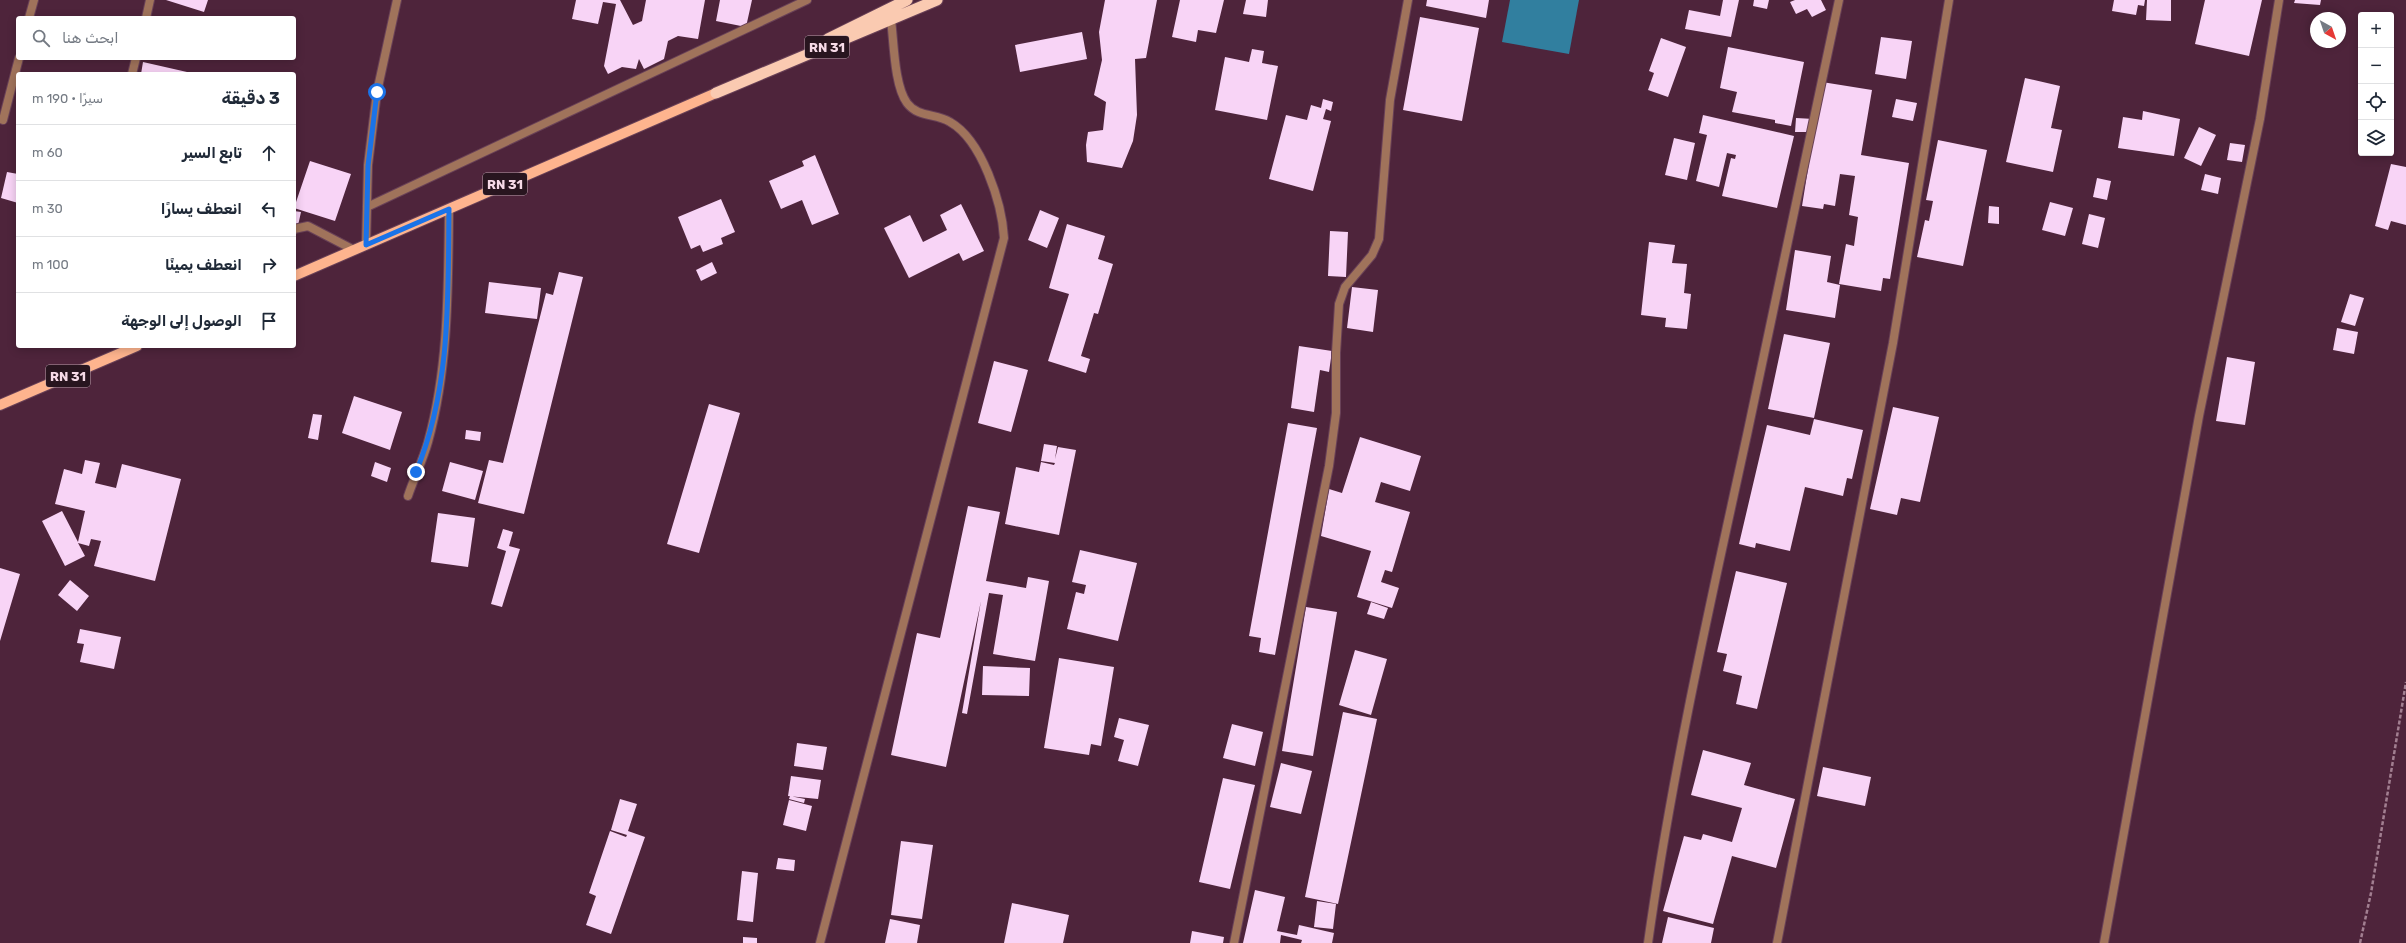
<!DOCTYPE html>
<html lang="ar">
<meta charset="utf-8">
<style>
body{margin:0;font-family:Rubik,Cairo,sans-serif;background:#f2f2f3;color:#1f2937;direction:rtl}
.controls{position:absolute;right:12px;top:12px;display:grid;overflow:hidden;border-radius:4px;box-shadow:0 2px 10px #0003}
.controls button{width:36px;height:36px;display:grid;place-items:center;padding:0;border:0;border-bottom:1px solid #e0e1e3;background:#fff;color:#1f2937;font:20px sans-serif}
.compass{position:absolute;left:2310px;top:12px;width:36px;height:36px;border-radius:50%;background:#fff;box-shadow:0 2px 10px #0003;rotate:140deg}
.stop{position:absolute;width:12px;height:12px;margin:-9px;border:3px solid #1a73e8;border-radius:50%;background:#fff}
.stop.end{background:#1a73e8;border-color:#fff;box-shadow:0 1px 4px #0008}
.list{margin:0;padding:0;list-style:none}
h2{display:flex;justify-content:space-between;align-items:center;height:52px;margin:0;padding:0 16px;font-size:17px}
h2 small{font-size:13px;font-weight:400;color:#747a83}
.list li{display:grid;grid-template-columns:26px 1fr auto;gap:12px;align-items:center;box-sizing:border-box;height:56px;padding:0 16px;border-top:1px solid #e0e1e3}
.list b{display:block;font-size:15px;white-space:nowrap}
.list em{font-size:13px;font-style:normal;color:#747a83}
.icon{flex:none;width:22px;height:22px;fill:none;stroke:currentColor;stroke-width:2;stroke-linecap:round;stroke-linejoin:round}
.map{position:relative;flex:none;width:2406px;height:943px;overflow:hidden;direction:ltr}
.search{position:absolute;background:#fff;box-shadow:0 2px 10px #0003;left:16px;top:16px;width:280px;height:44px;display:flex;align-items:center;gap:10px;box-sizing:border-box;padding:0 14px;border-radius:4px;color:#747a83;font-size:15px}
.panel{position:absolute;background:#fff;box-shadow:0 2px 10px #0003;left:16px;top:72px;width:280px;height:276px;border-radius:4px;direction:rtl}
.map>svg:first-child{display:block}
</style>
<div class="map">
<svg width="2406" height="943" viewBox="0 0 2406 943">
<rect width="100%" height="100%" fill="#4e243b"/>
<path fill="#317f9f" d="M1510,0h69l-10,54 -67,-12z"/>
<path fill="#f8d4f6" d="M166,0h42l-4,12z
M576,0h44l13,25 9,-4 4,-21h59l-7,39 -20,-3 -10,5 -4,18 -20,10 -5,-10 -3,10 -14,-2 -14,7 -4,-8 12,-62 -13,-2 -5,22 -26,-5z
M720,0h32l-6,27 -30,-6z
M1105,0h52l-11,58 -11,1 2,56 -4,26 -11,27 -35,-6 -1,-17 2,-13 15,-2 3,-28 -12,-7 8,-35 -3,-28z
M1180,0h44l-8,33 -18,-3 -2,12 -24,-5z
M1246,0h22l-2,17 -23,-3z
M1427,0h62l-3,18 -60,-12z
M1723,0h16l-8,37 -46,-8 4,-19 31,6z
M1754,0h15l-2,9 -14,-3z
M1795,0h26l5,10 -14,7 -5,-8 -11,5 -6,-12z
M2114,0h31l-1,6 -6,-1 -2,10 -24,-4z
M2147,0h24v21l-25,-1z
M2205,0h57l-13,56 -54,-12z
M2295,0h26l-1,5 -26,-2z
M1420,17l59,11 -17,93 -59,-11z
M1082,32l5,27 -67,13 -5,-27z
M1881,37l31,4 -6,38 -31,-5z
M1661,38l25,9 -18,50 -20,-7 6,-17 -5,-2z
M1728,47l76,15 -13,64 -16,-3v-3l-43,-8 5,-20 -17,-4z
M1252,49l12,2 -2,12 16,3 -11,54 -52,-10 10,-53 24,5z
M143,62l44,10v2h-46z
M2025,78l35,8 -9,42 11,2 -9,42 -47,-10z
M1822,82l50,8 -11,65 48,8 -19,116 -7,-1 -2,13 -42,-7 7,-40 8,2 4,-29 -9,-2 6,-39 -15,-2 -5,32 -11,-2 -1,5 -21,-3z
M1323,99l10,3 -2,9 -5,-2 -3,10 8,2 -18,70 -44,-12 17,-64 21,5 4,-15 10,3z
M1896,99l21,4 -4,18 -21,-4z
M2143,111l37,8 -6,37 -56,-8 5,-31 19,3z
M1703,115l91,21 -17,72 -55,-12 9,-38 4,1 1,-4 -9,-2 -8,34 -23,-6 11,-46 -8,-2z
M1796,118l18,1v13h-19z
M2199,127l17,8 -15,31 -17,-8z
M1674,138l21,5 -8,37 -22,-5z
M1938,140l49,10 -24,116 -46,-9 8,-37 4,1 4,-20 -7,-1z
M2230,143l15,2 -3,17 -15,-2z
M815,155l24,59 -27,11 -10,-25 -21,9 -12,-28 35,-15 -2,-5z
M310,161l41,13 -16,47 -41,-13z
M2391,164l15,3v58l-15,-4 -3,9 -13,-4z
M7,172l11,2v29l-17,-5z
M2205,174l16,4 -3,16 -17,-4z
M2097,178l14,3 -4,19 -14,-3z
M721,199l14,33 -14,6 2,6 -20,8 -3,-7 -9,4 -13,-32z
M2050,202l23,6 -8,28 -23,-6z
M961,204l23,47 -21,10 -4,-8 -50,25 -25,-50 26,-13 13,27 24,-12 -7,-15z
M1989,206l10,1v17l-11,-1z
M1040,210l19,8 -12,30 -19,-8z
M294,211l7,1 -6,27h-1z
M2089,214l16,4 -7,30 -16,-4z
M1067,224l38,12 -7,23 15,5 -15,50 -4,-1 -13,43 9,3 -4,14 -38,-12 21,-67 -20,-6z
M1330,231l18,1 -2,45 -18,-1z
M1649,242l26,3 -3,18 15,1 -3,29 7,1 -4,35 -22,-2 1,-9 -25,-3z
M1795,250l36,6 -4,26 13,3 -5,33 -49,-8z
M712,262l5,11 -16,8 -5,-11z
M559,272l24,5 -59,237 -46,-11 11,-43 14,3 43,-170 7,2z
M489,282l52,6 -4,31 -52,-6z
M1352,287l26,3 -5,42 -26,-4z
M2350,294l14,4 -9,28 -14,-4z
M2337,328l21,4 -4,22 -21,-4z
M1784,334l46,9 -16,75 -46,-9z
M1299,346l33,5 -3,21 -9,-2 -6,42 -23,-4z
M2227,357l28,5 -10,63 -29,-4z
M994,361l34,9 -17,62 -33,-9z
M354,396l48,16 -12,38 -48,-17z
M709,404l31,9 -41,140 -32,-9z
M1893,407l46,10 -19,85 -19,-4 -4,17 -27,-6z
M313,414l9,1 -4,25 -10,-2z
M1814,419l49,11 -11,49 -5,-1 -4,18 -38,-9 -15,64 -34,-8 -1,5 -16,-4 28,-119 43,10z
M1288,423l29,5 -42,227 -16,-3 2,-14 -12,-2z
M466,430l15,2 -1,9 -15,-2z
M1360,437l61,19 -11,35 -29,-9 -6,20 35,10 -18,60 -7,-2 -4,12 18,6 -7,20 -35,-11 14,-46 -50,-15 8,-47 13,4z
M1044,444l13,2 -2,13 3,-12 18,3 -17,85 -54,-11 11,-57 23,5 2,-10 13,3 1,-2 -14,-2z
M85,460l15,3 -5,20 21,5 6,-24 59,15 -26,102 -61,-15 7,-25 -10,-2 -2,7 -11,-3 7,13 -20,10 -23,-45 20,-10 16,31 7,-31 -30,-7 9,-35 18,5z
M375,462l16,6 -4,14 -16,-6z
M450,462l33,9 -8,29 -33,-9z
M968,506l32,6 -14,69 40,7 2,-11 21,4 -14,80 -42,-7 10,-59 -14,-2 -22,121 -5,-1 19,-112 -35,166 -55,-12 26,-122 23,5z
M438,513l37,5 -7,49 -37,-5z
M503,529l10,3 -4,14 11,3 -18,58 -11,-3 15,-53 -9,-3z
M1080,550l57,13 -19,78 -51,-12 9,-37 8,2 2,-9 -14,-3z
M0,568l20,6 -20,67z
M1736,571l51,12 -30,126 -21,-5 6,-28 -19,-5 4,-17 -10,-2z
M70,580l19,16 -12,15 -19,-16z
M1371,602l17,6 -4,11 -17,-5z
M1306,607l31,5 -24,144 -31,-5z
M80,629l41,8 -7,32 -34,-7 4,-18 -7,-1z
M1355,650l32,9 -16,56 -32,-10z
M1059,658l55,9 -13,79 -10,-2 -2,11 -45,-7z
M983,666l47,2 -1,28 -47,-1z
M1343,712l34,7 -39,185 -33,-7z
M1119,718l30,7 -11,41 -20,-5 6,-21 -10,-3z
M1232,724l31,8 -8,34 -32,-8z
M797,743l30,4 -4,23 -29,-4z
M1703,750l48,13 -7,22 51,14 -19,69 -44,-12 -19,68 -50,-13 21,-75 17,4 2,-6 29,8 10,-34 -51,-13z
M1281,763l31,8 -11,43 -31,-7z
M1823,767l48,10 -6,29 -48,-10z
M791,776l30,4 -3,19 -30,-3z
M1223,778l32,7 -25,104 -31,-7z
M790,796l15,3 -1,4 -15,-4z
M620,799l17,5 -9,27 17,6 -34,97 -25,-9 10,-29 -7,-3 21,-62 16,6 1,-2 -16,-5z
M789,800l23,6 -6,25 -23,-6z
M901,841l32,4 -11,74 -31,-4z
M778,858l17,2 -1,11 -18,-2z
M742,871l16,2 -5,49 -16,-2z
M1255,890l30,7 -8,34 20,4 2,-10 35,8 -2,10h-31l1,-3 -21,-5 -1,8h-37z
M1317,901l19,3 -3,25 -19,-2z
M1012,903l57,12 -6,28h-59z
M1668,917l46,11 -3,15h-49z
M890,919l30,6 -3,18h-32z
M1192,931l32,6 -1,6h-33z
M743,937l14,1v5h-14z"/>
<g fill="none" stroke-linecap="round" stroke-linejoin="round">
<defs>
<path id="service" d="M294,229l14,-3 46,24"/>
<path id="minor" d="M29,18l5,-18
M146,18l4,-18
M132,74l4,-16
M3,120l16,-62
M367,207l440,-207
M366,245l2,-80 9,-73 20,-92
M408,496c6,-18 15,-36 20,-54 21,-76 20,-155 21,-233
M820,943l184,-705c-2,-35 -22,-98 -54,-116 -14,-9 -32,-4 -43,-19 -13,-18 -13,-61 -16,-83
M1234,943l95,-477 7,-53v-60l3,-49 6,-17 27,-32 7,-16 11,-139 18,-100
M1648,943c24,-171 62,-339 99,-508 32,-145 62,-290 92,-435
M1777,943l116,-600 56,-343
M2104,943l95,-527 61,-297 19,-119"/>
<path id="primary" d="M294,276l422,-183
M0,405l137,-59"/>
<path id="trunk" d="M828,39l79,-39
M716,93l221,-93"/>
</defs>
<use href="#service" stroke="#694157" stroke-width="10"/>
<use href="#minor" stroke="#694157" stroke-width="10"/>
<use href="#primary" stroke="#694157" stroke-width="12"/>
<use href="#trunk" stroke="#694157" stroke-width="13"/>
<path stroke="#a27f91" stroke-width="2.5" stroke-dasharray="4 2" stroke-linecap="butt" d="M2360,943l11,-50 35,-211"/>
<use href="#service" stroke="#a0735b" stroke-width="8"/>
<use href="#minor" stroke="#a0735b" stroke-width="8"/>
<use href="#primary" stroke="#feb48e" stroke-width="10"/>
<use href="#trunk" stroke="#facab1" stroke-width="11"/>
</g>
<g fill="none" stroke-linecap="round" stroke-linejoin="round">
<path stroke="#1a73e8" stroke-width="5" d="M377,92l-9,74 -2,79 83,-36c-1,88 2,180 -33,263"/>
</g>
<g text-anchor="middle" stroke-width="4" stroke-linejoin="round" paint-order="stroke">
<g fill="#28151f" stroke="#b89fab" stroke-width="1">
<rect x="805" y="36" width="44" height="22" rx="3"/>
<rect x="483" y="173" width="44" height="22" rx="3"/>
<rect x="46" y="365" width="44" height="22" rx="3"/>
</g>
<g font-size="13" font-weight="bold" fill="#f6dae7">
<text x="827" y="52">RN 31</text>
<text x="505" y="189">RN 31</text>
<text x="68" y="381">RN 31</text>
</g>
</g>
</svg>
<div class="controls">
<button>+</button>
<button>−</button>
<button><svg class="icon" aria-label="locate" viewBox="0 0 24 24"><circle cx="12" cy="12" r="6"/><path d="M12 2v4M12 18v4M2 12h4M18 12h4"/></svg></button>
<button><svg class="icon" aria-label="layers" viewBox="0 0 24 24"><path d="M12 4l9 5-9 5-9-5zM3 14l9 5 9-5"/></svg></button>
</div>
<svg class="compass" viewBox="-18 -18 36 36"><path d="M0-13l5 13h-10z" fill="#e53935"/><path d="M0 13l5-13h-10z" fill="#747a83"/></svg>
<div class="stop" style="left:377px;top:92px"></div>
<div class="stop end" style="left:416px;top:472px"></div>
<div class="search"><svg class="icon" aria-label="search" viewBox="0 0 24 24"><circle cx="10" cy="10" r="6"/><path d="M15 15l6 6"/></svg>ابحث هنا</div>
<section class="panel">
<h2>3 دقيقة<small>سيرًا · 190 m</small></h2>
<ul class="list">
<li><svg class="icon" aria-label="ahead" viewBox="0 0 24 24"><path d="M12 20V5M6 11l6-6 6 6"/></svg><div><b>تابع السير</b></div><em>60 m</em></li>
<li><svg class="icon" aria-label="left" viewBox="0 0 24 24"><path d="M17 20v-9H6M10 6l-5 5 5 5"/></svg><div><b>انعطف يسارًا</b></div><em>30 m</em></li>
<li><svg class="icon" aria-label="right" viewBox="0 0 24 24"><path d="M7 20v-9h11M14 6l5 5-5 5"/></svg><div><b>انعطف يمينًا</b></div><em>100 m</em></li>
<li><svg class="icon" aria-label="arrive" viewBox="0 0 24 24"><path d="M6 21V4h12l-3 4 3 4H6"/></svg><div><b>الوصول إلى الوجهة</b></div></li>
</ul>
</section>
</div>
